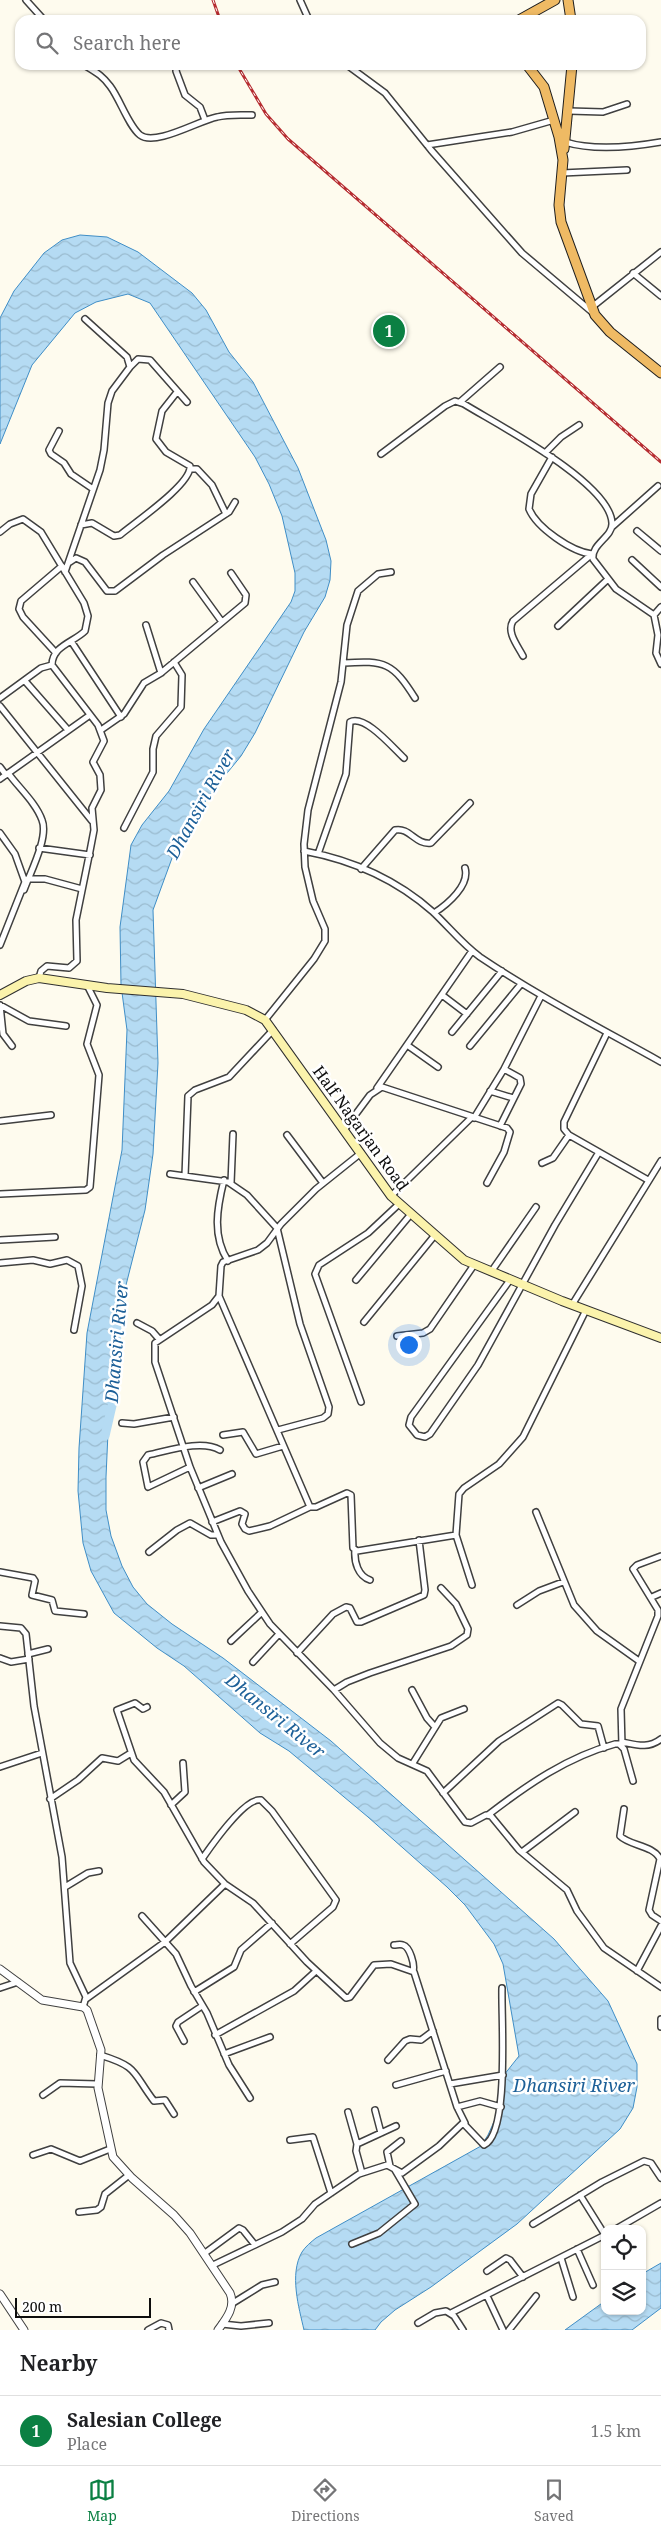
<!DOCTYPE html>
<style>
body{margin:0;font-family:"Noto Serif",serif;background:#f2f2f2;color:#202124}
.controls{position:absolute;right:15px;bottom:15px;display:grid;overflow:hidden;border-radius:10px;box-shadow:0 1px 4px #0004}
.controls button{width:45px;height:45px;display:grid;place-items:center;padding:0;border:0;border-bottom:1px solid #e0e0e0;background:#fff;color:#202124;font:25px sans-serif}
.scale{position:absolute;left:15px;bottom:12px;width:136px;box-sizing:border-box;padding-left:5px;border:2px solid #0d0d0d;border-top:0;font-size:14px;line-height:18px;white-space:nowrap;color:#0d0d0d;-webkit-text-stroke:4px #fff;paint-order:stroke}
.you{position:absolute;left:408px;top:1344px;width:18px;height:18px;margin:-12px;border:4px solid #fff;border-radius:50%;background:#1a73e8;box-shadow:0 0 0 8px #1a73e833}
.badge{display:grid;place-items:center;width:32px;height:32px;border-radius:50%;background:#0b8043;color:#fff;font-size:16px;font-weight:700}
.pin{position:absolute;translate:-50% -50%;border:2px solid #fff;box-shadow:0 1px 5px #0006}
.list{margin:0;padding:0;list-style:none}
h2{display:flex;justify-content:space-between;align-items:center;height:65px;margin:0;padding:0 20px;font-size:21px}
h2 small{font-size:16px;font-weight:400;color:#757577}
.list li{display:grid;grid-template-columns:32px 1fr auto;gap:15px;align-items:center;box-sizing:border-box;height:70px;padding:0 20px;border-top:1px solid #e0e0e0}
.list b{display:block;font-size:19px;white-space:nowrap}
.list p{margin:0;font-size:16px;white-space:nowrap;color:#757577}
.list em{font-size:16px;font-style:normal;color:#757577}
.icon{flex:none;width:28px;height:28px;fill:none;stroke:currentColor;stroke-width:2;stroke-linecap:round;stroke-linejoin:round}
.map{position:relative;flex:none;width:661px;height:2330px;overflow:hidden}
.search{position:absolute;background:#fff;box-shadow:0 1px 4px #0004;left:15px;right:15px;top:15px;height:55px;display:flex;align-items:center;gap:12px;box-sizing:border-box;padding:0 18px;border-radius:15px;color:#757577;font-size:19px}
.sheet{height:135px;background:#fff}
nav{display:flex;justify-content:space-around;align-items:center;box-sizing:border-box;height:70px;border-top:1px solid #e0e0e0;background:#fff;font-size:14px;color:#757577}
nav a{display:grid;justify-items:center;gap:2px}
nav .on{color:#0b8043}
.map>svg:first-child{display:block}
</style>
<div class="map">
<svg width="661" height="2330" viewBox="0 0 661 2330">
<defs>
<pattern id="water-waves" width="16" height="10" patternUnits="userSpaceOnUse" patternTransform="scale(1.25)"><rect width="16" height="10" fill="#b5dbf3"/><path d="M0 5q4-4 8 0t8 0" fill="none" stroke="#9abbcf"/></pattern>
</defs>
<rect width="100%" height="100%" fill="#fefbee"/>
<path fill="url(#water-waves)" stroke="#408ec6" d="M80,235l27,2 31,15 54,41 14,17 23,42 24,30 45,86 28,72 5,21 -1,19 -5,17 -21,35 -49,101 -14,23 -27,33 -35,50 -26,71 5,153 -5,91 -8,56 -19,75 -15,81 -5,111v33l5,26 11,30 11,21 14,17 25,20 51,34 108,83 223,198 54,62 29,63v23l-4,21 -13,21 -103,95 -86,63 -36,23 -14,12 -6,8h-71c-5,-22 -15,-56 -2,-78 3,-5 9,-10 14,-14l165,-92 7,-11 9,-20 7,-40 15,-19 -16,-92 -9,-20 -29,-39 -18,-18 -79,-70 -79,-66 -29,-18 -76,-67 -27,-18 -43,-35 -23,-42 -8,-28 -5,-52 1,-43 8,-115 35,-183 5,-120 -6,-45 -1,-58 11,-82 11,-20 27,-34 35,-62 87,-127 4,-11v-18l-13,-57 -13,-32 -14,-27 -105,-154 -22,-9 -32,8 -21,11 -43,52 -32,79v-126l14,-27 30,-38 18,-13z
M661,2263v45l-29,22h-67l40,-29v10h37v-37z"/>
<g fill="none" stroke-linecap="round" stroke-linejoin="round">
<path stroke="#b5dbf3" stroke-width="9" d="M105,1436l9,-39 3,-72"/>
<defs>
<path id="minor" d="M26,0l18,20
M300,0l9,20
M84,65c11,7 17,9 26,21 10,13 18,39 30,49 15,12 60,-15 77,-18 11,-3 24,-2 35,-2
M177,65l-1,6 9,24 15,12 5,13
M347,65l38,28 46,57 91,103 70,59
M569,111l34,1 24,-8
M565,142c29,9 67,5 96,0
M427,145l85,-13 42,-12
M562,173l65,-3
M633,273l28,23
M592,307l69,-55
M130,367l8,-8 12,1 37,42
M460,402l40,-35
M59,431l-10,19 2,4 13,9 7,11 22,15
M545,453l16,-16 18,-12
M381,454l64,-48 10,-5 9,3c32,20 146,78 148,119 1,14 -21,21 -19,36l23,30 38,26
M552,457l-21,37 -2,15c8,19 43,43 63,45
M191,469h6l15,16 14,29
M81,525l11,-2 22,13 6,-1c14,-12 72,-51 70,-69l-24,-14 -10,-13 6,-28 15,-19
M612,527l46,-41
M637,531l24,20
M0,532l10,-8 13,-5 18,13 43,71 4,13 -3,15c-11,11 -33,15 -33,34l46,60 6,16 -11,21 7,13 1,15 -9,18 2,22 -4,21 -14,69 1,41 -8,7 -22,-2 -6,5 -2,7
M632,560l29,27
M70,562l6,-4 9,4 22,29h8l48,-36 66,-43 6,-10
M65,572l35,-102 4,-20 4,-47 4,-12 18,-24 -3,-10 -42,-38
M193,582l29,40
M661,607l-7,8 4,20 -2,18 5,11
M146,625l15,48
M558,626l49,-46
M71,641l50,76
M56,653l-33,-36 -4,-8 2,-8 41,-35
M523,656c-5,-10 -17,-24 -10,-35l79,-67
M344,663c41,-3 49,0 71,35
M25,681l43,49
M0,698l41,-30 11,-3
M0,706l92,115
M101,730l23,-16 20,-31 17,-10 84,-70 1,-8 -15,-22
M0,767l6,8
M8,773c11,15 28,30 34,47 7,17 -12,53 -18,70
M0,779l90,-64
M124,828l29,-56v-23l3,-13 25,-29 1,-32 -8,-13
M0,833l15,21 10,28 -25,63
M39,848l51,7
M304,851c48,9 93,29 129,61 16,15 29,32 47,45 58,39 120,71 181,105
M318,854l28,-80 4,-52c15,-8 43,26 54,36
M361,869l34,-39c15,-3 20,15 36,13l39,-40
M27,879h18l37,10
M434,913c14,-9 36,-28 31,-45
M442,995l25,19
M0,1005l29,16 37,5
M0,1005l3,29 9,12
M265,1020l49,-61 11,-18v-12l-12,-28 -8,-34 -1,-23 4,-34 33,-128 6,-57 11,-34 20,-17 13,-2
M452,1032l50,-61
M607,1033l-43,89v7l5,6 79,45
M407,1045l31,22
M470,1046l51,-62
M377,1088l95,-137
M490,1091l23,7
M474,1118l30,-49 37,-73
M0,1121l51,-6
M500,1126l21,-42 -1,-6 -16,-9
M344,1130l26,-35 12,-8 125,41 3,4 -6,20 -17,31
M287,1135l36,48
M361,1153l-45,36 -35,35 -14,19 -9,7 -35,12 -2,4 -2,30 -7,9 -57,38v19l35,105 31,75 27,49 22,33 64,66 46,53 18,15 29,13 38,51 6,1 15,-8 5,1 28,34 48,40 10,21 27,37 57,39
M542,1163l11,-5 16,-23
M170,1174l58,8 19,13 30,33 23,96 29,83 -1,7 -5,4 -45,12
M185,1176l3,-80 7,-6 34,-13 44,-47
M224,1180c-7,28 -12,56 4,81
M231,1183l2,-49
M0,1194l86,-4 4,-3 9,-112 -12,-31 10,-39 -10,-20
M391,1196l81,-79
M0,1240l55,-3
M0,1263l33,-3 17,4 17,-4 11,6 4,20 -8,44
M491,1272l45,-65
M356,1280l55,-66
M510,1280l-99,137 -2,8 8,10 8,2 5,-3 48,-69 77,-140 44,-73
M219,1296l91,211h6l31,-14 4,2 2,53 4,3 99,-16
M572,1305l89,-144
M364,1322l71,-87
M137,1323l15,8 7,8
M397,1336l26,-3 7,-4 44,-64
M361,1402l-46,-128 4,-9 49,-32 31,-29
M122,1423l12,1 40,-7
M223,1435l20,-3 13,22 27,-8
M190,1467l-42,20 -5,-25 5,-7c20,-4 53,-16 72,-5
M198,1488l34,-14
M536,1512l38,93 23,26 42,30
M212,1522l28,-11 5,3 -3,10 3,5 4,2 21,-5 40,-19
M355,1550c-1,12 3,26 15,30
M149,1552l28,-22 13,-7 21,12h7
M0,1572l33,6 2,3 -3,14 20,5 3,11 29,3
M472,1585l-16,-50 3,-41 5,-6 35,-24 24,-27 63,-127
M652,1597l9,-4
M517,1605l22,-14 24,-9
M0,1626l21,2 5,6 8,72 28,151 8,106 16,34 -3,10
M231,1641l31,-29
M297,1653l36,-39 13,-7 4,1 7,14h4l63,-27 1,-5 -6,-50
M28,1654l20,-5
M0,1658l11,4 18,-3
M253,1662l26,-28
M334,1690l13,-8 23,-9 81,-27 16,-11 1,-6 -12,-25 -15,-16
M412,1690l15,28 8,9
M147,1707l-4,2 -8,-6 -18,7 17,50 30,32 40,70 21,22 28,19 54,59 39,36 4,-1 24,-32 17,-1 23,8 43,135 8,16
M622,1742c15,3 26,7 39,-3
M622,1746l-1,-37 37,-93v-6l-25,-41 4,-4 24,-9
M413,1763l28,-45 23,-9
M0,1767l42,-14
M443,1793l56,-52 59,-38 4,2 19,19 17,2 6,22
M50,1799l28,-19 24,-22 16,3 13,-8
M171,1805l14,-13 -2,-29
M624,1809l-4,27c10,10 33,9 40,23l-11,51 3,5 9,6
M488,1815c39,-30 79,-58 127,-71h4l5,5 9,32
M522,1852l53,-40
M202,1859c9,-13 43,-62 59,-59l11,11 64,89 -3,7 -43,37
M65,1887l23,-14 11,-2
M142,1916l34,38 15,32 16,27 22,52 21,33
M394,1945c3,0 6,-1 9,0 7,2 12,20 10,26
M637,1971l24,-45
M0,1988l18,-6
M194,1992l40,-25 7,-17 31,-27
M86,1999l79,-57 60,-58
M661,2019v8
M215,2035l79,-44 22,-20
M184,2041l-8,-15 2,-4 24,-16
M224,2054l46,-17
M100,2055c39,12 32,17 54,46l11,-1 9,14
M388,2060l17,-19 5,-2 11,1 12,-9
M450,2084l53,-9
M396,2085l50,-14
M43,2095l17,-12 37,1
M457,2107l23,-6 21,6
M375,2110l6,23
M348,2112l9,32
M290,2140l23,-3 18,56
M33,2155l18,-6 29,12 30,-12
M390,2166l-3,-14 14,-11
M362,2173l-6,-22 1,-7 39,-18
M580,2195l25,40
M79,2212l18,-2 4,-3 4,-13 24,-19
M533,2224l69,-42 42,-21 7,2 10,15
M616,2229l45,-26
M352,2244l27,-11 36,-29 -20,-34
M577,2249l16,36
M205,2253l34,-25 4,2 12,15
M561,2258l12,39
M213,2265l69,-33 20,-13 13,-15 44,-30 28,-9 15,8 37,-27 24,-23 21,22c26,-11 17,-129 18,-157
M487,2271l19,-13 4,2 13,17
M487,2296l16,34
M233,2303l29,-18 13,-3
M451,2313l154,-78
M418,2323l17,-10 11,-2 8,5 9,14
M222,2324l19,2 28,-3
M148,2330l13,-7 7,2 1,5
M509,2330l27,-34"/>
<path id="tertiary" d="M0,1969l42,31 41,7 4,3 14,40 -3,38 15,69 19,21 42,37 16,18 40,60c6,14 -4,26 -12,37
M0,2294l24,36"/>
<path id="secondary" d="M0,995l26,-14 13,-3 68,10 76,6 63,16 19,10 126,176 73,64 98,41 99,37"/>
<path id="trunk" d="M568,0l3,20
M519,20l36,-20
M527,65l17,22 15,50 4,23 -4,45 2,17 34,93 15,17 51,41
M564,149l8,-84"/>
</defs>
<use href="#minor" stroke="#404040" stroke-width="8"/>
<use href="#tertiary" stroke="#404040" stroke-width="9"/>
<use href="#secondary" stroke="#2f2f2f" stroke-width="10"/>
<use href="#trunk" stroke="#1e1e1e" stroke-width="11"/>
<use href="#minor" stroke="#fff" stroke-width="5"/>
<use href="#tertiary" stroke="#fff" stroke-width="7"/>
<use href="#secondary" stroke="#fbf3ac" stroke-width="8"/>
<use href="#trunk" stroke="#efba64" stroke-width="9"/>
<defs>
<path id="rail" d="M213,0l7,20
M237,65l29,49 22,25 373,323"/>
</defs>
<use href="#rail" stroke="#b62c30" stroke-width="3"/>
<use href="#rail" stroke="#fff" stroke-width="1" stroke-dasharray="4" stroke-linecap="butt"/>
</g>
<g text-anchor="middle" stroke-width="5" stroke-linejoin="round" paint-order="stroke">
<g font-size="16" fill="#0d0d0d" stroke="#fff">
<text transform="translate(361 1128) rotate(54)" y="6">Half Nagarjan Road</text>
</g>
<g font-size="18" font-style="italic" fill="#1d6098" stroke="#fff">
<text transform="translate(201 804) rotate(-61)" y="6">Dhansiri River</text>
<text transform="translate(117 1342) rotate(-85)" y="6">Dhansiri River</text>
<text transform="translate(275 1716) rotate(39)" y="6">Dhansiri River</text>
<text x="574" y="2092">Dhansiri River</text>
</g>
</g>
</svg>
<div class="controls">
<button><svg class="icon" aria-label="locate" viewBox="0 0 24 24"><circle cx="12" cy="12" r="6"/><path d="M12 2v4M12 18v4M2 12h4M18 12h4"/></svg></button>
<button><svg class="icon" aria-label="layers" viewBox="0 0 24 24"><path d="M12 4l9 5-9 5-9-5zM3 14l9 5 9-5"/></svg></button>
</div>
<div class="scale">200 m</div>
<div class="you"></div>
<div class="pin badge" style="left:389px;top:331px">1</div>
<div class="search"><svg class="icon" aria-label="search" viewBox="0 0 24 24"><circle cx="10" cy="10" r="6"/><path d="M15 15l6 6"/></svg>Search here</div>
</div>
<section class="sheet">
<h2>Nearby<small></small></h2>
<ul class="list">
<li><span class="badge">1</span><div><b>Salesian College</b><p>Place</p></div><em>1.5 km</em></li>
</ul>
</section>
<nav>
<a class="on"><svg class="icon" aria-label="map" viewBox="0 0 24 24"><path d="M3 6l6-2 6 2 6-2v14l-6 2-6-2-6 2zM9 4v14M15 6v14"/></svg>Map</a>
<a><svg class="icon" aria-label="directions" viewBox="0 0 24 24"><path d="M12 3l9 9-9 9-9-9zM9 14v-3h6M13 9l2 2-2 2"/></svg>Directions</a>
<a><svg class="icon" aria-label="saved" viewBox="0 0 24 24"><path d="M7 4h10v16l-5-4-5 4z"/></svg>Saved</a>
</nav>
